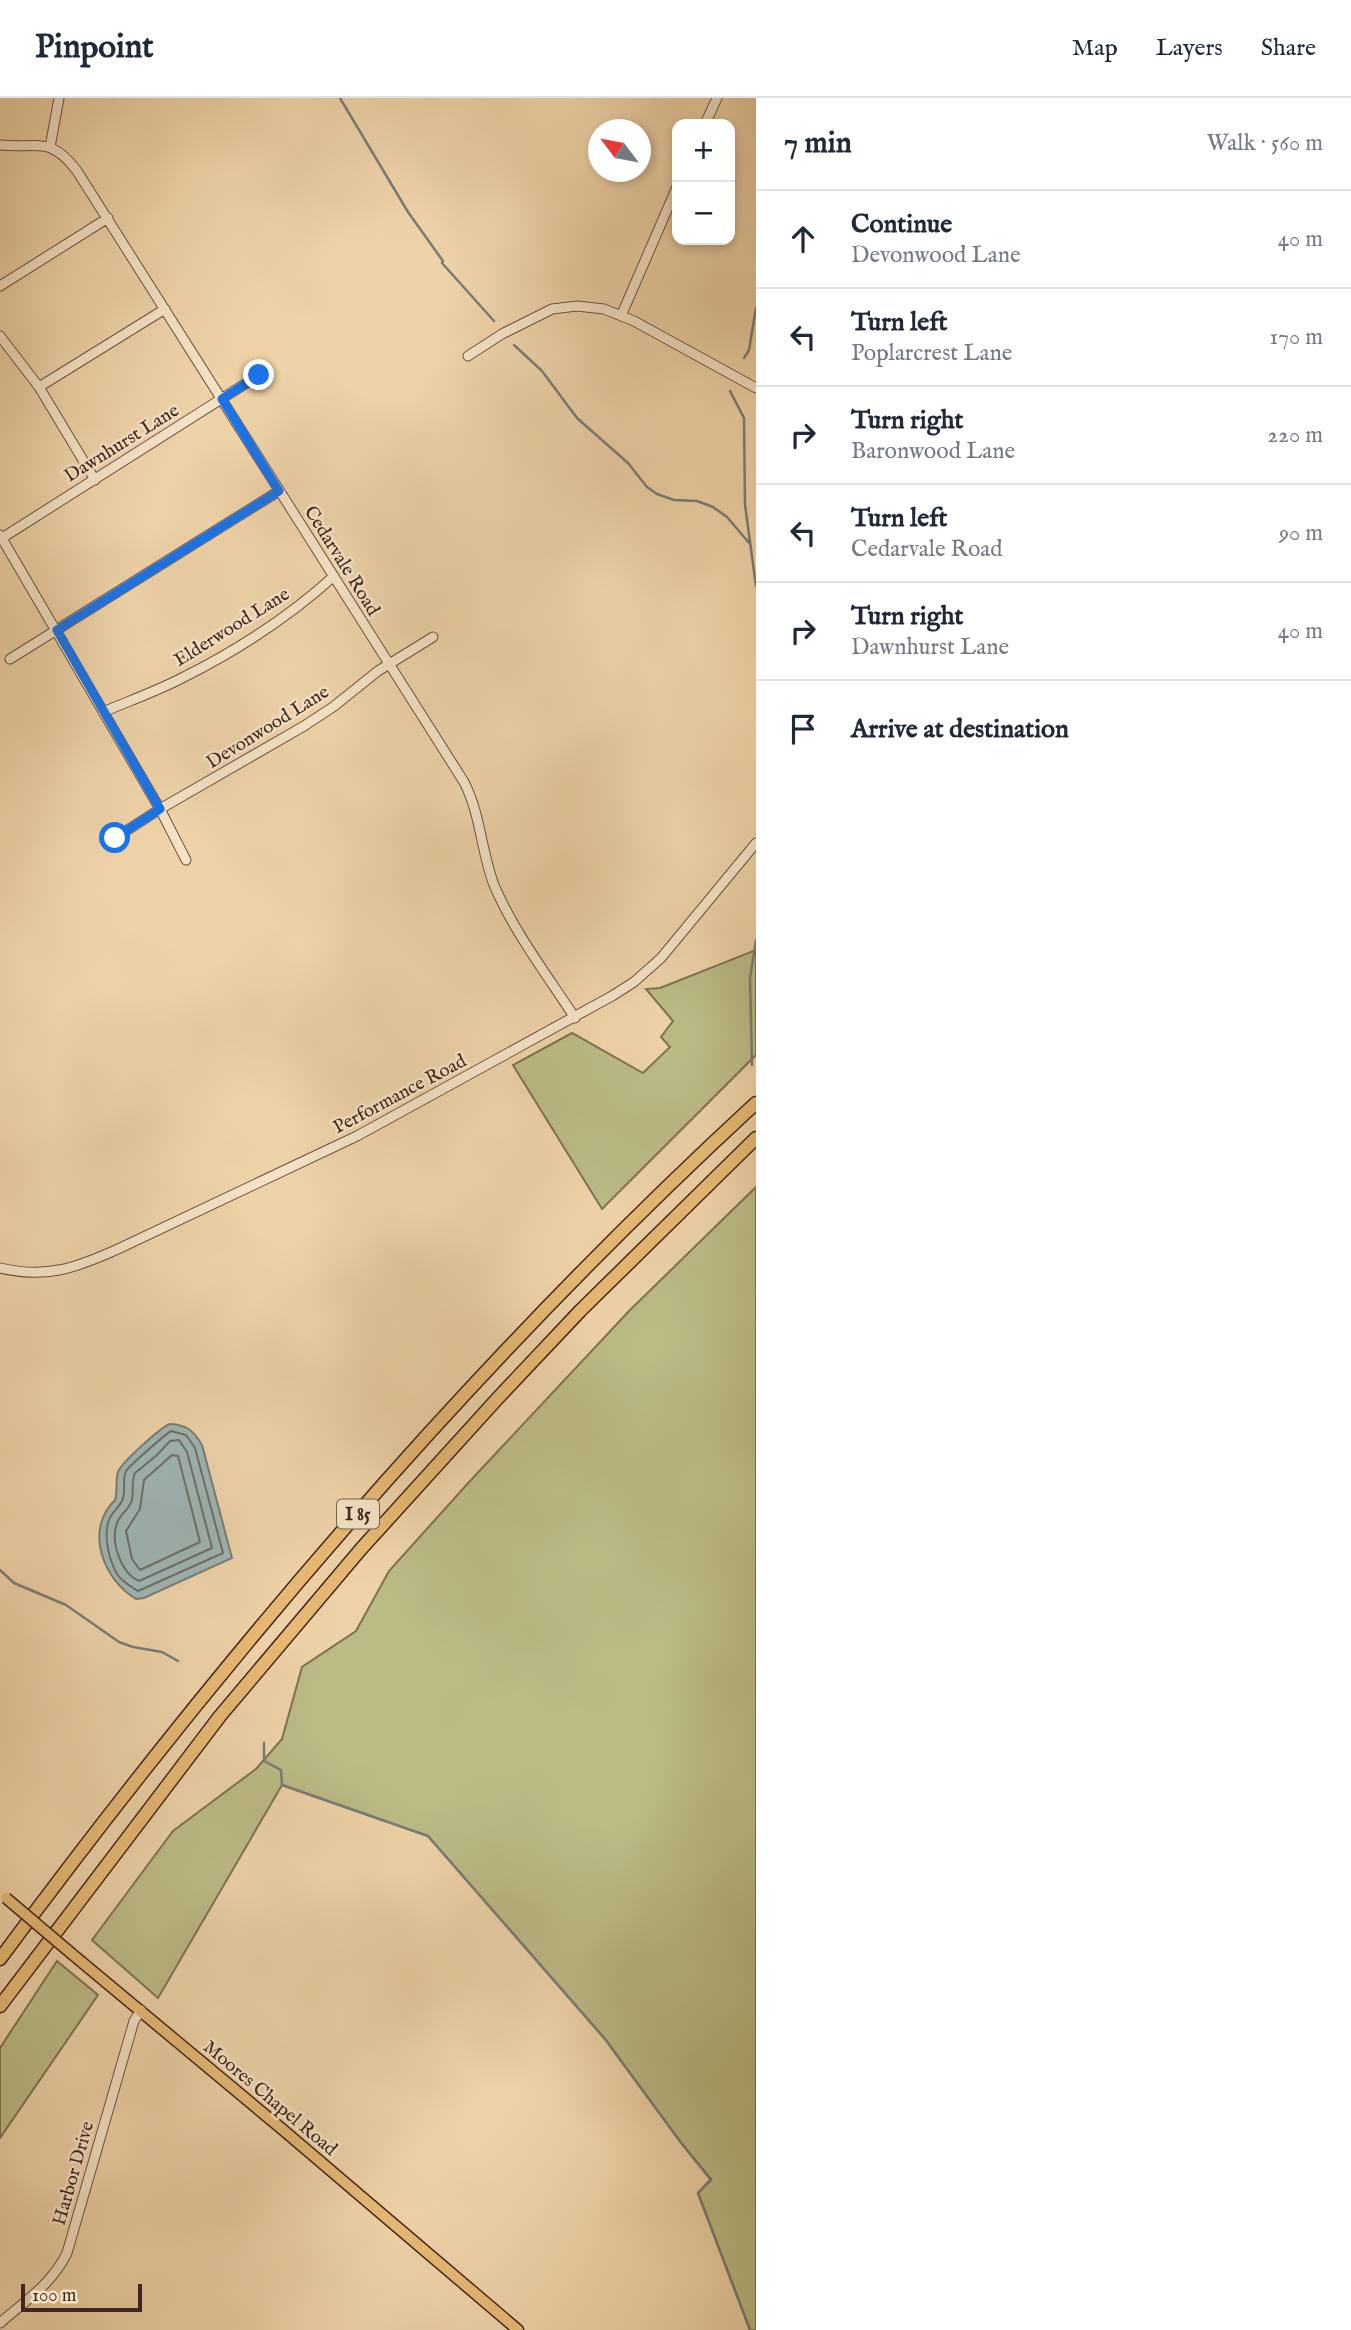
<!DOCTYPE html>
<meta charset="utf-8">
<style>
body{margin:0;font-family:"IM FELL English",serif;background:#f2f2f3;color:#1f2937}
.controls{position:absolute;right:21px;top:21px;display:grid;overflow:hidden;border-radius:14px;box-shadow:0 4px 10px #0003}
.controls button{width:63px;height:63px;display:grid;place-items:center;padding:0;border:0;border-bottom:2px solid #e0e1e3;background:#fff;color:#1f2937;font:35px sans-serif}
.compass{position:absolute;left:588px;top:21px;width:63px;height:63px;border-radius:50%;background:#fff;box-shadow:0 4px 10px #0003;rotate:302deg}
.scale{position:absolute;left:21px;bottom:18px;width:121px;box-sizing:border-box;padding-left:7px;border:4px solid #41281e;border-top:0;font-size:19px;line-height:24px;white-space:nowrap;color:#41281e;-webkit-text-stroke:5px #f4e2c6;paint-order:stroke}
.stop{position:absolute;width:21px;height:21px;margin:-16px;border:5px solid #1a73e8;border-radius:50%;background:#fff}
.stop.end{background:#1a73e8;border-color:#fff;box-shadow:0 2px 7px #0008}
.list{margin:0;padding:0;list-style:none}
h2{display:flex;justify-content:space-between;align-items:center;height:91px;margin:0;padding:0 28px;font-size:30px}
h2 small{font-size:23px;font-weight:400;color:#747a83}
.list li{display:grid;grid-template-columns:46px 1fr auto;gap:21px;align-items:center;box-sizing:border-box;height:98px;padding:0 28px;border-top:2px solid #e0e1e3}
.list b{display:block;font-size:26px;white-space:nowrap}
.list p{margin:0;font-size:23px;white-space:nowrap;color:#747a83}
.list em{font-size:23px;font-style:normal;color:#747a83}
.icon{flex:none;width:38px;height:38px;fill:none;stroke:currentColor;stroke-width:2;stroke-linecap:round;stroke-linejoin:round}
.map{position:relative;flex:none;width:756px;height:2232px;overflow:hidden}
header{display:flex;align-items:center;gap:42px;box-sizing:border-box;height:98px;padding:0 35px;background:#fff;border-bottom:2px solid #e0e1e3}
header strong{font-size:33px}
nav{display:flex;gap:38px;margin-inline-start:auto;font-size:24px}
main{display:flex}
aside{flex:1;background:#fff}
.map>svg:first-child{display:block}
</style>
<header>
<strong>Pinpoint</strong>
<nav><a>Map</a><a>Layers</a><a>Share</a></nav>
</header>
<main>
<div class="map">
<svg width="756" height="2232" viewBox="0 0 756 2232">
<rect width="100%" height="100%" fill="#eed2a8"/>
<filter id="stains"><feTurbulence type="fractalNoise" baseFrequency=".00286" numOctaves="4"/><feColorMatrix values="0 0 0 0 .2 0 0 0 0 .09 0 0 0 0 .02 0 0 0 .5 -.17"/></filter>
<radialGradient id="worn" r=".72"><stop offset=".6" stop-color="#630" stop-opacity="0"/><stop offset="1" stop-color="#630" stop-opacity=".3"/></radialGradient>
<path fill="#bbbb86" stroke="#7e7252" stroke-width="2" d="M756,852v105l-154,154 -89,-144 59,-32 71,40 27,-26 -9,-10 12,-16 -27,-32 14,-1z
M756,1089v1143h-6l-52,-137 13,-14 -29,-35 -77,-105 -177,-203 -146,-51 -124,213 -66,-58 81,-109 83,-62 26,-30 20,-72 54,-36 33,-60 81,-90 159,-170z
M57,1863l41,34 -98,143v-90z"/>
<path fill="#9db5b2" stroke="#787d77" stroke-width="2" d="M170,1326c17,1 23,6 32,21l30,113 -88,40 -8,1c-33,-20 -52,-69 -21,-99 3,-10 0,-19 3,-28 3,-9 43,-45 52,-48z"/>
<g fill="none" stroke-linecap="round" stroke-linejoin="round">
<path stroke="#6f6e68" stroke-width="2" d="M171,1333l15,4 9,13 28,105 -85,38c-8,-5 -16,-9 -21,-17 -8,-14 -14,-39 -8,-54 3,-9 12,-13 14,-22 3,-9 -1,-19 3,-27 3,-5 41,-38 45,-40z
M179,1342l8,12 25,96 -73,33c-18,-8 -29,-39 -22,-58 3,-9 12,-13 15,-23 2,-9 -1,-18 3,-27l22,-18 13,-14z
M172,1357l6,1 22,86 -60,28 -8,-11 -6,-28 14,-22 4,-29z"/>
<path stroke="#787d77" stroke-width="2.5" d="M340,0l68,114 35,49 -1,2 52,58
M514,247l28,26 35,47 51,45 19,24 10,7 17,6 23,1 16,6 14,10 23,27
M744,260l5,-8 7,-42
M730,293l14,27 1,87 11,81
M752,967l-2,-87 6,-38
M0,1472l14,13 52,22 53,37 14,5 29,5 16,9
M264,1645v18l17,9 1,15 146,51 177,203 77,105 29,36 -13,13 52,137"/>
<defs>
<path id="minor" d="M705,26l12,-26
M0,47c38,4 50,-10 77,26l387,611c17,33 17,69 30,103 20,47 53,90 81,133
M50,49l9,-49
M0,188l108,-68
M621,218l56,-129
M0,238l39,51 56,93
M468,258l34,-22 50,-25 25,-3 27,3 30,12 122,67
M39,289l126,-78
M0,437l160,274 26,51
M2,440l257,-163
M10,561l269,-168
M103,614c26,-11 54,-21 79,-34 54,-27 107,-61 152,-102
M115,740l45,-29 144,-83 29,-19 45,-36 55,-34
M0,1170c46,11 76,0 118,-19l239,-113 255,-140 22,-14 27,-24 95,-115
M0,2225c25,-22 52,-39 67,-70l67,-232 7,-11"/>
<path id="major" d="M72,1856l210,175 236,201"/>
<path id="highway" d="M0,1861c226,-306 476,-598 756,-856
M0,1908l220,-290 141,-167 136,-150 83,-88 176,-173"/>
</defs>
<use href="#minor" stroke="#6c5240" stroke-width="11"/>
<use href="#major" stroke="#41281e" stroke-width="13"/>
<use href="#highway" stroke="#41281e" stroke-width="15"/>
<use href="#minor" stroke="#f4e2c6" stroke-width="9"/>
<use href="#major" stroke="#e7b974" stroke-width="10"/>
<use href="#highway" stroke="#e7b974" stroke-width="12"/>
<defs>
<path id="major-bridge" d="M6,1800l66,56"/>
</defs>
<use href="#major-bridge" stroke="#41281e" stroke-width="13" stroke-linecap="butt"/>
<use href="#major-bridge" stroke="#e7b974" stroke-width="10"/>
</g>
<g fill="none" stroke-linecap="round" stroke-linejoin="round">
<path stroke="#1a73e8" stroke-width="9" d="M115,740l45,-29 -103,-179 222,-139 -57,-92 37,-24"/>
</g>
<g text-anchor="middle" stroke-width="5" stroke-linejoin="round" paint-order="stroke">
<rect fill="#f4e2c6" stroke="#776050" stroke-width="2" x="337" y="1401.5" width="42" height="29" rx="5"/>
<g font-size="18" font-weight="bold" fill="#41281e">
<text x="358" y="1422">I 85</text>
</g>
<g font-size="19" fill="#41281e" stroke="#f4e2c6">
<text transform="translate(121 344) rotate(-32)" y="7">Dawnhurst Lane</text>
<text transform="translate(343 462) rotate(58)" y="7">Cedarvale Road</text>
<text transform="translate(231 528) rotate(-32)" y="7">Elderwood Lane</text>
<text transform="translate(267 628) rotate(-32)" y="7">Devonwood Lane</text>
<text transform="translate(399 995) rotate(-28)" y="7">Performance Road</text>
<text transform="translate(271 1999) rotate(40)" y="7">Moores Chapel Road</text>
<text transform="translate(72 2075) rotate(-74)" y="7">Harbor Drive</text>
</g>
</g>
<rect width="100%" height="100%" filter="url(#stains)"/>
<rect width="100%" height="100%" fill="url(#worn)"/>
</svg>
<div class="controls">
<button>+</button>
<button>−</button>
</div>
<svg class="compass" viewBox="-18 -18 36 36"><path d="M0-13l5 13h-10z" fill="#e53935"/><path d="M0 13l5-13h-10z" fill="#747a83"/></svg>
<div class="scale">100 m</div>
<div class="stop" style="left:115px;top:740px"></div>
<div class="stop end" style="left:259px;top:277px"></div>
</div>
<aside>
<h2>7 min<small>Walk · 560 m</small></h2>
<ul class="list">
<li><svg class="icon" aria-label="ahead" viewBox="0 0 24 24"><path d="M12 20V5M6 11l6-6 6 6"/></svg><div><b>Continue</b><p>Devonwood Lane</p></div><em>40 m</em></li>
<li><svg class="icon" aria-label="left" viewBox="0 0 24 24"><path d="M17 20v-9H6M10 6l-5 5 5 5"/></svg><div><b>Turn left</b><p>Poplarcrest Lane</p></div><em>170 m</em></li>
<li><svg class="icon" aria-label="right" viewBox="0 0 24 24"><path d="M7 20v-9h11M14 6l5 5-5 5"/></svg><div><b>Turn right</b><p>Baronwood Lane</p></div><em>220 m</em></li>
<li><svg class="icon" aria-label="left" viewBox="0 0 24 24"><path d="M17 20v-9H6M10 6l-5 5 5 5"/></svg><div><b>Turn left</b><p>Cedarvale Road</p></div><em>90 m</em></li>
<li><svg class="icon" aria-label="right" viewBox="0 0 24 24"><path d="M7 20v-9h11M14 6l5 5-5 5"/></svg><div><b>Turn right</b><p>Dawnhurst Lane</p></div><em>40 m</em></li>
<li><svg class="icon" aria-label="arrive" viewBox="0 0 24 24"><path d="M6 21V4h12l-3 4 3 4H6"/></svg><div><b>Arrive at destination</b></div></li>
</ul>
</aside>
</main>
